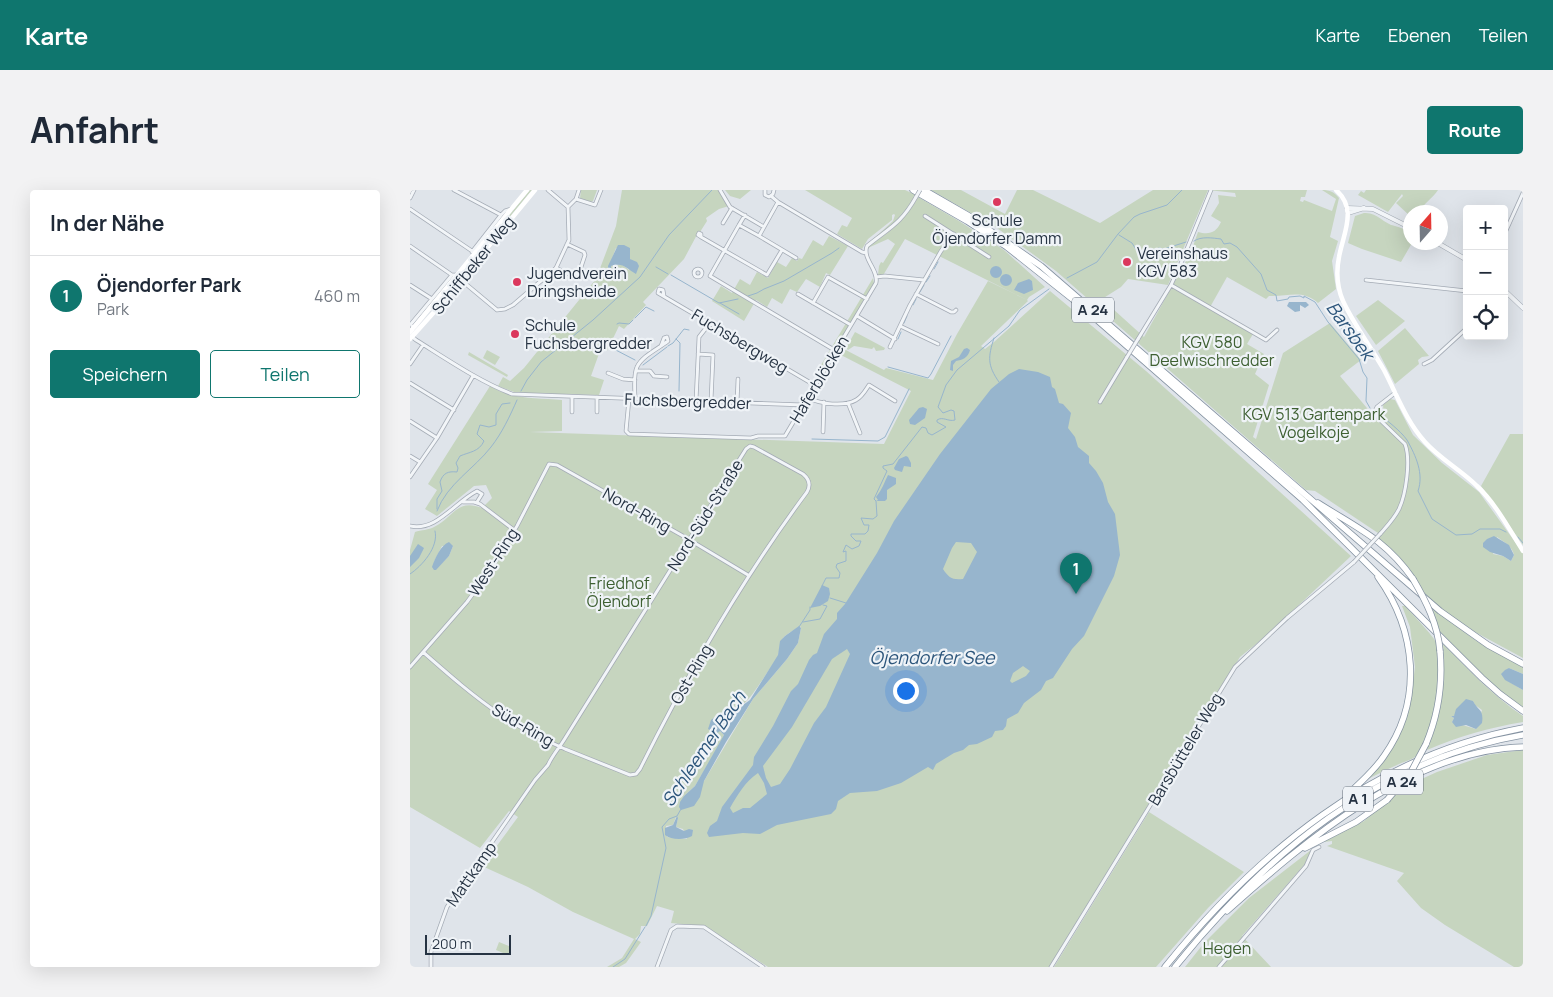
<!DOCTYPE html>
<html lang="de">
<meta charset="utf-8">
<style>
body{margin:0;font-family:Manrope,sans-serif;background:#f2f2f3;color:#1f2937}
.controls{position:absolute;right:15px;top:15px;display:grid;overflow:hidden;border-radius:5px;box-shadow:0 5px 20px #0002}
.controls button{width:45px;height:45px;display:grid;place-items:center;padding:0;border:0;border-bottom:1px solid #e0e1e3;background:#fff;color:#1f2937;font:25px sans-serif}
.compass{position:absolute;left:993px;top:15px;width:45px;height:45px;border-radius:50%;background:#fff;box-shadow:0 5px 20px #0002;rotate:20deg}
.scale{position:absolute;left:15px;bottom:12px;width:86px;box-sizing:border-box;padding-left:5px;border:2px solid #263343;border-top:0;font-size:14px;line-height:18px;white-space:nowrap;color:#263343;-webkit-text-stroke:4px #eff3f7;paint-order:stroke}
.you{position:absolute;left:495px;top:500px;width:18px;height:18px;margin:-12px;border:4px solid #fff;border-radius:50%;background:#1a73e8;box-shadow:0 0 0 8px #1a73e833}
.badge{display:grid;place-items:center;width:32px;height:32px;border-radius:50%;background:#0f766e;color:#fff;font-size:16px;font-weight:700}
.pin{position:absolute;translate:-50% -41px;filter:drop-shadow(0 1px 2px #0008)}
.pin::after{content:'';position:absolute;top:26px;width:18px;height:15px;background:inherit;clip-path:polygon(0 0,100% 0,50% 100%)}
.list{margin:0;padding:0;list-style:none}
h2{display:flex;justify-content:space-between;align-items:center;height:65px;margin:0;padding:0 20px;font-size:21px}
h2 small{font-size:16px;font-weight:400;color:#747a83}
.list li{display:grid;grid-template-columns:32px 1fr auto;gap:15px;align-items:center;box-sizing:border-box;height:80px;padding:0 20px;border-top:1px solid #e0e1e3}
.list b{display:block;font-size:19px;white-space:nowrap}
.list p{margin:0;font-size:16px;white-space:nowrap;color:#747a83}
.list em{font-size:16px;font-style:normal;color:#747a83}
.actions{display:flex;gap:10px;padding:15px 20px}
.actions a{flex:1;padding:11px 0;border:1px solid #0f766e;border-radius:5px;text-align:center;font-size:18px;color:#0f766e}
.actions .main{background:#0f766e;color:#fff}
.icon{flex:none;width:28px;height:28px;fill:none;stroke:currentColor;stroke-width:2;stroke-linecap:round;stroke-linejoin:round}
.map{position:relative;flex:none;width:1113px;height:777px;overflow:hidden;border-radius:5px}
header{display:flex;align-items:center;gap:30px;box-sizing:border-box;height:70px;padding:0 25px;background:#0f766e;color:#fff}
header strong{font-size:24px}
nav{display:flex;gap:28px;margin-inline-start:auto;font-size:18px}
.intro{display:flex;align-items:center;justify-content:space-between;box-sizing:border-box;height:120px;padding:0 30px}
h1{margin:0;font-size:35px}
.button{padding:12px 22px;border-radius:5px;background:#0f766e;color:#fff;font-size:18px;font-weight:700}
main{display:flex;gap:30px;padding:0 30px}
aside{flex:1;background:#fff;border-radius:5px;box-shadow:0 5px 20px #0002}
.map>svg:first-child{display:block}
</style>
<header>
<strong>Karte</strong>
<nav><a>Karte</a><a>Ebenen</a><a>Teilen</a></nav>
</header>
<div class="intro"><h1>Anfahrt</h1><a class="button">Route</a></div>
<main>
<aside>
<h2>In der Nähe<small></small></h2>
<ul class="list">
<li><span class="badge">1</span><div><b>Öjendorfer Park</b><p>Park</p></div><em>460 m</em></li>
</ul>
<div class="actions"><a class="main">Speichern</a><a>Teilen</a></div>
</aside>
<div class="map">
<svg width="1113" height="777" viewBox="0 0 1113 777">
<rect width="100%" height="100%" fill="#dfe4ea"/>
<path fill="#c6d5bf" fill-rule="evenodd" d="M120,0h2l-43,52 6,-10z
M171,0h16l-4,11 -2,1 -11,-4z
M212,0h97l10,16 -10,3 -13,9 1,3 -7,11 -1,-1 -15,28 -41,43 3,3 -22,24 -5,-3 -12,25 -6,-3 -10,28 13,4 -5,15 -82,-2 -19,-7 5,-9 7,4 14,-13 72,-89 20,-53zM206,58h14v11l1,1 -2,10 -7,-6 -11,2v13l-2,-1 -2,-6z
M315,0h26l-11,9 -10,-3z
M395,0h100l11,5 -15,22 -31,25 23,-21 2,-6 -1,-1 -2,1v5l-24,19 -6,10 -25,-15 5,-9 5,2 5,-9z
M521,0h30l44,24 12,-24h16l67,33 53,-33h154l-2,7h-4l-1,4 3,1 1,-2 28,11 4,-12 -14,-9c8,0 12,2 17,8l-9,39 8,4 -6,20 4,28 -18,14c-16,-14 -30,-6 -49,-7l-3,3 -39,-22 -18,32 44,25 -6,10 17,10 -9,20 14,11 -16,52 3,2 27,-86 47,-30 31,37 -21,16 37,44 7,-5 -1,-10 7,-6 5,1 18,35 29,28 37,29 44,61v105l-48,-26 -36,-25 -12,-10 -16,-26 -18,-20 -15,-13 3,-3 -66,-44 -9,-1 -250,-219 -59,-43zM798,0l27,3 1,4 -18,-2 1,8 -8,13 10,6c-5,11 -12,13 -23,10l-7,20 -47,85 -42,-38 19,-12 7,-8 40,6zM1087,347c7,5 15,9 17,18l-3,6 -8,-5 -10,-2z
M956,0h72c-6,9 -14,13 -19,22h-8l-1,4 -14,-13 7,-7 -1,-2 -14,18 -30,-17 3,-4 3,2z
M508,7l41,24 45,29 41,37 -16,10 -2,3 1,1 -47,45 4,3 9,-7 56,-51 96,80 205,185 -85,80 -26,21 -190,310h-282l-63,-41 -34,-3 3,-12 -17,-5 -10,20h-6l-1,8 -5,5 6,3 -15,21 -7,4h-12l15,-9 12,-19 -61,-27 -45,-25 -46,-21 36,-49 -9,-6 -29,37 -70,-41v-257l5,-18c6,-2 14,-2 19,-5 20,-10 23,-29 48,-19l10,-10 -6,-13 -12,1 -37,30 -12,-7 12,-19 -9,-6 62,-98c22,14 47,12 72,14v31l-32,1 354,12 27,-53 -72,-37 3,-6 42,22 2,-2 47,12 24,-46 31,-53 39,19 -122,-61 -23,38 -4,-2 1,-9 2,-4 2,1 12,-19 -7,-5 -18,8 -3,3 1,-4c22,-13 38,-27 50,-49zM32,356h11l-4,10 -8,8 -7,-2zM390,436l1,2 -3,15 -11,16 -34,40 -49,82 -20,15 11,-10 27,-45 2,-6 -4,-4 -1,-17c24,-1 34,-21 46,-38 4,-7 10,-13 13,-20 2,-7 1,-13 6,-19 4,-4 11,-7 16,-11zM266,627l2,1 -2,9 7,2 4,10 -20,-2 -1,-11 7,-1z
M954,23c14,-1 18,10 31,13 6,2 10,3 15,6l1,10 1,1 -11,19 -39,-13 -14,-6 7,-27z
M419,46l19,10 -18,29 -4,-2 -6,14 -14,-8 -9,13 -7,-3 -8,15 -10,-6 -5,9 -11,-7 -12,21 -32,-20 9,-15 11,7 8,-14 10,6 7,-13 11,6 9,-16 9,5 6,-9 5,3 2,-3 3,1 11,-19 10,6z
M463,88l1,5 -50,84 -3,-2z
M968,110l27,21 -29,24 -20,-29z
M995,138l24,28 -7,1 -4,3 1,4 -24,20 -17,-33z
M445,142l30,16 -1,2 -8,1 -2,-4 -2,2 -18,-3 -6,4 -2,-2z
M77,160l13,7 -5,8 -12,-7z
M59,162l39,23 -1,2 -39,-22z
M1100,244h13v111l-42,-59z
M992,416h3c7,8 28,29 32,38 8,24 -2,92 -20,111 -4,5 -15,7 -20,10 -12,5 -23,11 -35,17l32,-38 18,-55 3,-22 -5,-40z
M1022,418l46,34 45,24v8l-14,-6 -3,12 17,10v19l-40,-33 -43,-44z
M1033,454c25,25 50,52 80,72v6c-35,6 -63,14 -96,28 15,-39 19,-64 16,-106zM1063,511l2,4 7,5 -6,19 -24,-7 2,-4 -3,-2h3z
M1113,560v217h-9l-69,-42 -24,-17 -24,-27 7,-8 -77,-27 5,-2v-3l-9,1 41,-21 40,-34 33,-15 50,-17z
M739,622l95,60 -36,36 -52,59h-102z
M901,660l-6,14 -63,72 29,31h-86l19,-24 45,-45z
M89,752l12,5 -3,8 -12,-5z"/>
<path fill="#97b5cd" fill-rule="evenodd" d="M208,55h6l6,3v11l7,3 2,4 -3,8c-10,-6 -13,-12 -25,-8l1,11 -1,2 -2,-1 -1,-12z
M580 82a6 6 0 1 1 12 0a6 6 0 1 1-12 0Z
M590 90a6 6 0 1 1 12 0a6 6 0 1 1-12 0Z
M619,89l3,2 1,9 -9,4 -10,-4 4,-7z
M879,112h17l3,3 -4,3 -5,-3v6l-5,1 -8,-6z
M935,135l15,21 1,7 -11,-12 -10,-14z
M557,158l3,2c-2,8 -8,10 -14,11l-3,4v6l-3,-1 1,-9 8,-4 5,-8z
M609,179l19,3 12,5 2,10 3,2 4,14 4,1 8,9 -3,15 7,9 3,10 11,9v7l7,8 7,12 5,19 7,12 5,41 -6,21 -30,60 -12,13 -19,29 -7,3 -5,9 -17,13 -6,10 -11,6 -1,7 -3,4 -8,1 -3,6 -15,7 -8,1 -6,5 -9,3 -18,11 -3,6 -5,-3 -27,16 -24,8 -27,2 -12,8 -2,8 -5,5 -54,11 -17,9 -17,-1 -34,4 -2,-4 3,-7 7,-5 5,-14 31,-42 1,-8 19,-31 18,-35 7,-7 11,-24 4,-5 4,-2 7,-19 13,-15v-6l8,-9 32,-51 17,-32 46,-67 51,-65 18,-15zM546,352l15,1 6,9 -14,27c-11,1 -14,-1 -20,-10l9,-21zM437,459l3,5 -24,53 -12,16 -24,46 -10,15 -9,3 -5,-9 -3,-12 29,-39 40,-68zM613,476l7,5 -4,5 -14,7 -2,-2 3,-8zM348,583l6,10 3,11 -17,14h-7l-10,5 -3,-5c8,-14 15,-26 28,-35z
M513,217l4,2 -2,9 -10,7 -5,-1 -1,-4 10,-12z
M496,266l2,1 3,6v4l-7,-1 -2,6 -7,-2 -1,-2 5,-9z
M478,285l8,3v6l-9,6v9l-2,2h-9l2,-1 -2,-3c6,-7 8,-14 12,-22z
M1084,346l15,9 5,10 -3,6 -8,-5 -13,-4 -7,-5v-4l4,-4z
M39,352l4,4 -4,10 -13,14h-2l-2,-3c3,-9 9,-22 17,-25z
M8,354l6,4 -5,10 -9,9v-11z
M412,395l7,3 1,6 -2,7 -8,5 -10,2z
M389,436l2,2 -3,15 -11,16 -34,40 -27,43 -22,39 -4,16 -6,9 -13,4 -2,-3 1,-5 4,-6 11,-10 29,-51 -4,-4 -4,3 -8,-5 3,-9 8,-6h8l9,-4 14,-10 28,-45 2,-14 5,-5z
M1099,478l14,6v16l-18,-10 -4,-6 4,-4z
M1056,509l7,2c5,10 11,8 9,22l-6,6 -10,-4 -10,2 -4,-5 2,-4 -3,-2h3l2,-7z
M267,626l1,2 -2,9 8,4 5,-2 4,1 -1,6c-7,4 -21,4 -27,-1v-7l8,-3z"/>
<g fill="none" stroke-linecap="round" stroke-linejoin="round">
<path stroke="#97b5cd" stroke-width="1" d="M709,45l13,8 5,8 7,3 15,-6 5,1 22,-7
M784,51c7,-5 19,-3 27,-2l3,5 6,-1 7,4 24,27 6,16 9,5 1,6 11,-2 1,-2 11,-1 4,2v-2l11,6 13,20 31,37 4,13 4,6 -1,23 4,7
M246,77l12,7
M524,79l4,-7
M261,85l48,28 19,-4
M657,88l30,-16 21,-28 16,-17 6,-3 27,-9 15,-15
M516,92l4,-6
M510,102l4,-7
M338,106l9,-3 7,-4 20,-8 48,-28 7,-5
M310,113l19,11
M503,115l3,-6
M225,128l11,-11 8,4
M494,133l3,-7
M207,134l2,-1 10,1 4,-4
M584,148c-6,19 -7,27 5,44
M266,149l4,4 -1,48
M488,149l3,-7
M196,151l4,6 25,13
M258,156l5,-3 11,-14 5,1
M233,175l24,-18
M478,177l40,11 3,-4 20,-38
M111,201l6,-11 14,-18 52,-42 47,-43 29,-42 43,-45
M968,223c9,8 22,17 29,27 9,16 17,34 11,51l14,28 24,16 16,-1 8,-5h20l6,3
M402,249l66,2 7,-4 24,-48
M27,319v-10l5,-8 -2,-9c3,-9 8,-11 17,-10l1,-4 -2,-5 4,-7c9,-4 19,-4 24,-15l-7,-7 3,-9 9,2 7,-2v-11l6,-10 8,-1
M27,321c10,-27 37,-42 54,-64 11,-14 19,-31 26,-47
M1108,347l5,6
M0,384c12,-8 29,-27 25,-43
M412,396l4,-8h13l1,-5 -4,-6 1,-3 9,-3v-10l-3,1 3,-7 6,4 7,-3 2,-5h-5l-5,-5v-2h14l3,-3 1,-6h-5l-3,-7 12,1 4,-3 -1,-15 -2,-2 13,-28 -4,-3v-2l10,-2 29,-37 4,1 2,5 4,2 14,-8 -9,-5v-2c6,-4 11,2 18,0l-1,-9 -3,-1 -8,3 -5,-6 8,-22 11,-15 52,-44 11,-16 29,-21
M420,408l16,5
M393,432l17,-3 7,-13 -4,-1
M389,437l11,-17v-3
M236,736l5,-10 15,-68 -4,-21 7,-8 8,-3 4,-7
M203,777l12,-8 20,-32"/>
<defs>
<path id="minor" d="M44,0l47,25
M310,0l10,17 34,20
M355,0v5l4,2 4,-3 1,-4
M361,6l7,6
M0,8l4,-8
M166,9l19,6 6,-15
M158,17l8,-8 3,-9
M0,19l62,42
M515,26l64,41
M313,33l9,-15
M329,35l6,-10
M1094,45l19,-42
M349,46l37,22
M291,47l-3,-2 1,-2 2,1v3l66,38 15,-25
M0,56l42,29
M62,62l29,-37 4,-4 6,-2
M146,78l17,8 6,-3 6,-18 -1,-3 -17,-8
M284 83a4 4 0 1 1 8 0a4 4 0 1 1-8 0Z
M466,87l9,-1 39,4
M51,90l36,30 8,-1 8,-4 43,-37 13,-28 -1,-33 -20,-17
M956,90l101,11
M0,95l22,14
M761,95l95,55 11,-10
M388,104l53,31
M506,104l35,18h3l2,-2
M254,106l-1,-6 -4,-1 -1,4 158,93
M403,113l15,-26 39,22
M447,126l38,23
M490,136l38,18
M3,138l-2,-4 41,-49h5
M0,145l6,5c29,18 64,42 96,54l292,11
M728,149l33,-54 11,-24 29,-71
M480,157l20,-42 31,-54 13,-17
M426,161l-126,-75 29,-51 20,11 19,-34 84,50 4,1
M288,164l15,1 -2,46
M0,174l13,-19
M1014,174l8,-4 35,-32
M226,181h14l4,5 13,1
M198,183l15,6 12,1
M0,193l44,27
M399,208c11,6 35,9 47,2 6,-3 9,-9 13,-15l26,16
M219,209l-3,32 3,3 122,4 7,-2h27l91,-153c3,-13 -14,-24 -9,-37 22,-18 34,-22 49,-49
M225,209c0,-10 -2,-24 2,-32 5,-11 21,-18 31,-26l-1,-4 -3,1 -3,8
M286,211l3,-64 11,-14
M690,212l27,-45
M327,213l1,-24
M438,213l12,30
M162,222v-15
M187,222v-15
M0,231l27,17
M413,242l1,-30
M0,266l10,6
M0,287l27,-39 36,-62
M53,312h11l6,2 34,26
M0,336c26,6 45,-24 67,-35l5,3 -5,8
M970,344c7,-8 14,-15 19,-25 7,-15 12,-49 6,-65l-26,-25 -4,-8 2,-4 18,-14
M13,462c25,22 50,44 78,63 20,14 42,24 64,34l65,26 6,-1 4,-5c48,-96 103,-191 167,-277 4,-7 2,-13 -4,-18l-49,-27 -4,-1 -4,3 -182,291c-5,8 -12,16 -16,25l-13,15 -88,127 -16,45v15
M0,477l57,-65 22,-30 28,-46 32,-62 8,1 126,71 65,39
M247,777l14,-37 6,-4 27,1 59,40
M641,777l184,-300 52,-49 67,-56
M809,777l87,-101 7,-16 6,-3"/>
<path id="tertiary" d="M937,18l26,1 38,19
M938,23l16,-5
M1026,52l31,18
M1094,100l19,18"/>
<path id="motorway" d="M503,0l54,31 40,26 73,58 223,195 179,178 18,16 23,17
M514,0l45,26 72,50 399,345 48,34 35,19
M908,313c39,25 67,36 95,76
M1016,554c13,-31 17,-60 14,-93
M937,605c14,-13 27,-24 37,-39 40,-56 32,-126 -6,-179
M895,658l51,-26 31,-22
M817,721c79,-71 185,-161 296,-164
M755,777c93,-115 208,-211 358,-239
M765,777c90,-112 202,-207 348,-232"/>
</defs>
<use href="#minor" stroke="#a4abb5" stroke-width="4.5"/>
<use href="#tertiary" stroke="#a4abb5" stroke-width="5"/>
<use href="#motorway" stroke="#8593a2" stroke-width="7"/>
<use href="#minor" stroke="#f2f5f8" stroke-width="3"/>
<use href="#tertiary" stroke="#f2f5f8" stroke-width="4"/>
<path stroke="#fff" stroke-width="4.5" d="M926,0c22,19 7,44 3,67 -3,15 -2,30 4,44 11,24 28,46 41,69 13,25 22,51 41,72 15,17 36,28 52,44 19,18 32,43 46,65
M0,142l117,-142
M0,149l25,-28 100,-121"/>
<use href="#motorway" stroke="#fff" stroke-width="5.5"/>
<defs>
<path id="minor-bridge" d="M506,7l4,-7
M717,167l11,-18
M944,372l26,-28"/>
<path id="motorway-bridge" d="M1003,389c13,22 25,46 27,72
M977,610l24,-28 15,-28"/>
</defs>
<use href="#minor-bridge" stroke="#a4abb5" stroke-width="4.5" stroke-linecap="butt"/>
<use href="#motorway-bridge" stroke="#8593a2" stroke-width="7" stroke-linecap="butt"/>
<use href="#minor-bridge" stroke="#f2f5f8" stroke-width="3"/>
<use href="#motorway-bridge" stroke="#fff" stroke-width="5.5"/>
</g>
<g fill="#db385d" stroke="#eff3f7" stroke-width="2">
<circle cx="587" cy="12" r="5"/>
<circle cx="717" cy="72" r="5"/>
<circle cx="107" cy="92" r="5"/>
<circle cx="105" cy="144" r="5"/>
</g>
<g text-anchor="middle" stroke-width="4.5" stroke-linejoin="round" paint-order="stroke">
<g fill="#eff3f7" stroke="#626d79" stroke-width="1">
<rect x="662" y="107.5" width="42" height="25" rx="4"/>
<rect x="971" y="579.5" width="42" height="25" rx="4"/>
<rect x="933" y="596.5" width="30" height="25" rx="4"/>
</g>
<g font-size="15" font-weight="bold" fill="#263343">
<text x="683" y="125">A 24</text>
<text x="992" y="597">A 24</text>
<text x="948" y="614">A 1</text>
</g>
<g font-size="16" fill="#263343" stroke="#eff3f7" text-anchor="start">
<text x="587" y="36" text-anchor="middle">Schule<tspan x="587" dy="18">Öjendorfer Damm</tspan></text>
<text x="727" y="69">Vereinshaus<tspan x="727" dy="18">KGV 583</tspan></text>
<text x="117" y="89">Jugendverein<tspan x="117" dy="18">Dringsheide</tspan></text>
<text x="115" y="141">Schule<tspan x="115" dy="18">Fuchsbergredder</tspan></text>
</g>
<g font-size="16" fill="#263343" stroke="#eff3f7">
<text transform="translate(63 75) rotate(-51)" y="6">Schiffbeker Weg</text>
<text transform="translate(330 151) rotate(31)" y="6">Fuchsbergweg</text>
<text transform="translate(409 189) rotate(-59)" y="6">Haferblöcken</text>
<text transform="translate(278 211) rotate(2)" y="6">Fuchsbergredder</text>
<text transform="translate(227 320) rotate(29)" y="6">Nord-Ring</text>
<text transform="translate(295 325) rotate(-58)" y="6">Nord-Süd-Straße</text>
<text transform="translate(83 372) rotate(-57)" y="6">West-Ring</text>
<text transform="translate(281 484) rotate(-60)" y="6">Ost-Ring</text>
<text transform="translate(113 535) rotate(30)" y="6">Süd-Ring</text>
<text transform="translate(775 559) rotate(-59)" y="6">Barsbütteler Weg</text>
<text transform="translate(61 684) rotate(-55)" y="6">Mattkamp</text>
</g>
<g font-size="16" fill="#3e6032" stroke="#eff3f7">
<text x="802" y="158">KGV 580<tspan x="802" dy="18">Deelwischredder</tspan></text>
<text x="904" y="230">KGV 513 Gartenpark<tspan x="904" dy="18">Vogelkoje</tspan></text>
<text x="209" y="399">Friedhof<tspan x="209" dy="18">Öjendorf</tspan></text>
<text x="817" y="764">Hegen</text>
</g>
<g font-size="18" font-style="italic" fill="#2c557b" stroke="#eff3f7">
<text transform="translate(940 141) rotate(54)" y="6">Barsbek</text>
<text x="522" y="474">Öjendorfer See</text>
<text transform="translate(294 559) rotate(-56)" y="6">Schleemer Bach</text>
</g>
</g>
</svg>
<div class="controls">
<button>+</button>
<button>−</button>
<button><svg class="icon" aria-label="locate" viewBox="0 0 24 24"><circle cx="12" cy="12" r="6"/><path d="M12 2v4M12 18v4M2 12h4M18 12h4"/></svg></button>
</div>
<svg class="compass" viewBox="-18 -18 36 36"><path d="M0-13l5 13h-10z" fill="#e53935"/><path d="M0 13l5-13h-10z" fill="#747a83"/></svg>
<div class="scale">200 m</div>
<div class="you"></div>
<div class="pin badge" style="left:666px;top:404px">1</div>
</div>
</main>
